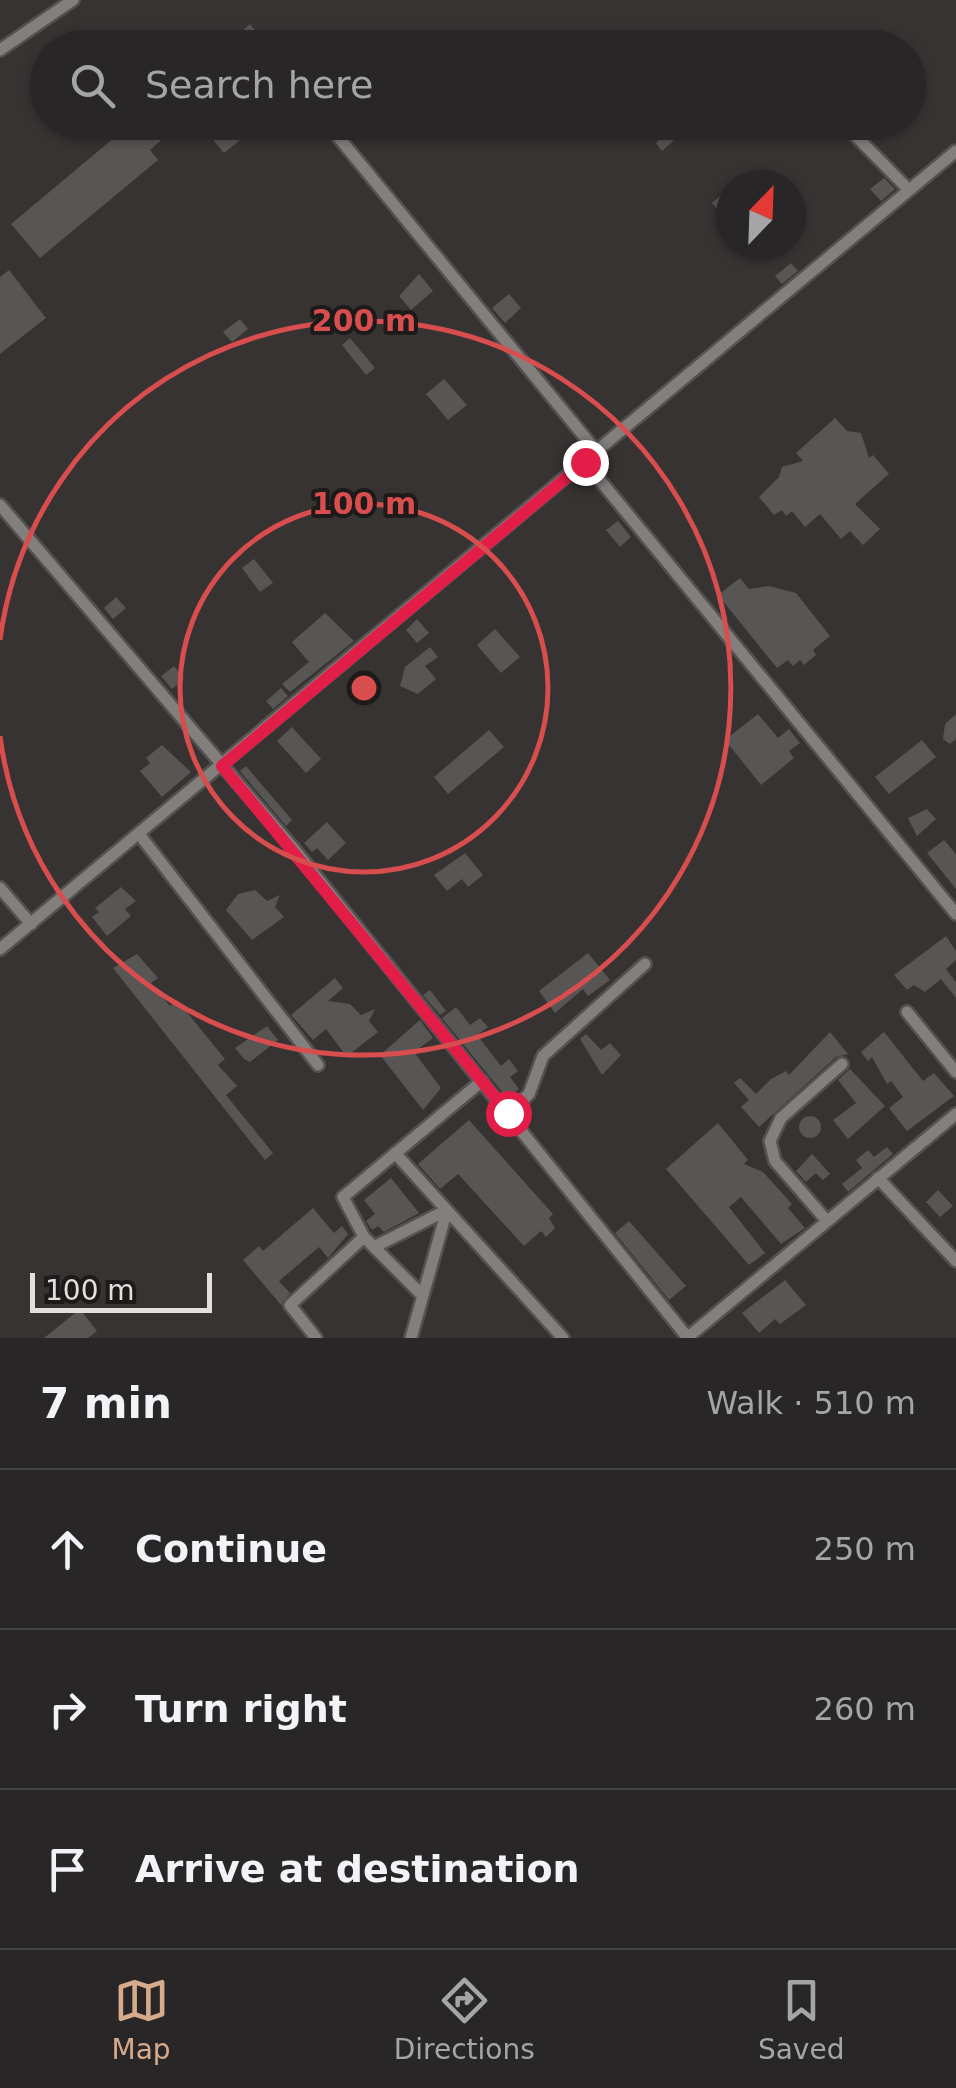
<!DOCTYPE html>
<meta charset="utf-8">
<style>
body{margin:0;font-family:"DejaVu Sans",sans-serif;background:#343232;color:#f1f3f6}
.compass{position:absolute;left:716px;top:170px;width:90px;height:90px;border-radius:50%;background:#282626;box-shadow:0 2px 8px #0004;rotate:23deg}
.scale{position:absolute;left:30px;bottom:25px;width:182px;box-sizing:border-box;padding-left:10px;border:5px solid #e2e0df;border-top:0;font-size:28px;line-height:35px;white-space:nowrap;color:#e2e0df;-webkit-text-stroke:8px #1c1b1a;paint-order:stroke}
.stop{position:absolute;width:30px;height:30px;margin:-22px;border:8px solid #e11d48;border-radius:50%;background:#fff}
.stop.end{background:#e11d48;border-color:#fff;box-shadow:0 2px 10px #0008}
.list{margin:0;padding:0;list-style:none}
h2{display:flex;justify-content:space-between;align-items:center;height:130px;margin:0;padding:0 40px;font-size:42px}
h2 small{font-size:32px;font-weight:400;color:#a5a5a7}
.list li{display:grid;grid-template-columns:65px 1fr auto;gap:30px;align-items:center;box-sizing:border-box;height:160px;padding:0 40px;border-top:2px solid #444343}
.list b{display:block;font-size:38px;white-space:nowrap}
.list em{font-size:32px;font-style:normal;color:#a5a5a7}
.icon{flex:none;width:55px;height:55px;fill:none;stroke:currentColor;stroke-width:2;stroke-linecap:round;stroke-linejoin:round}
.map{position:relative;flex:none;width:956px;height:1338px;overflow:hidden}
.search{position:absolute;background:#282626;box-shadow:0 2px 8px #0004;left:30px;right:30px;top:30px;height:110px;display:flex;align-items:center;gap:25px;box-sizing:border-box;padding:0 35px;border-radius:55px;color:#a5a5a7;font-size:38px}
.sheet{height:610px;background:#282626}
nav{display:flex;justify-content:space-around;align-items:center;box-sizing:border-box;height:140px;border-top:2px solid #444343;background:#282626;font-size:28px;color:#a5a5a7}
nav a{display:grid;justify-items:center;gap:5px}
nav .on{color:#d6ab8b}
.map>svg:first-child{display:block}
</style>
<div class="map">
<svg width="956" height="1338" viewBox="0 0 956 1338">
<rect width="100%" height="100%" fill="#363332"/>
<path fill="#585654" d="M250,24l20,24h-46l12,-12z
M133,122h49l-32,28 8,10 -118,98 -29,-34z
M210,122h22l12,15 -20,16 -21,-25z
M649,122h22l10,12 -19,17 -6,-8 5,-5z
M884,178l11,11 -14,12 -11,-12z
M731,187v38l-19,-22z
M791,263l7,8 -16,13 -7,-8z
M9,270l37,48 -46,36v-77z
M419,274l14,17 -22,19 -12,-14z
M509,294l12,14 -16,15 -13,-15z
M240,319l8,10 -16,13 -9,-10z
M350,338l25,30 -9,7 -24,-30z
M444,379l23,26 -19,15 -22,-26z
M835,418l12,13 14,2 8,25 4,-3 16,19 -34,30 25,25 -17,16 -13,-14 -9,8 -21,-25 -15,13 -13,-16 -6,5 -4,-6 -8,5 -15,-18 20,-20 3,-10 21,-6 -7,-8z
M618,521l13,16 -11,10 -14,-17z
M254,559l19,24 -13,9 -18,-24z
M740,578l9,11 20,-3 27,7 34,43 -17,14 3,5 -12,10 -4,-5 -7,6 -5,-6 -11,8 -59,-73z
M116,597l10,11 -13,11 -9,-11z
M325,613l29,28 -64,51 -8,-8 27,-22 -17,-20z
M417,619l12,14 -12,10 -11,-13z
M495,629l25,28 -19,16 -24,-28z
M430,647l8,10 -13,9 11,13 -18,15 -18,-8 5,-19z
M174,666l10,13 -12,10 -11,-13z
M281,688l7,8 -15,13 -7,-8z
M758,714l20,24 11,-9 11,14 -11,8 5,7 -33,27 -36,-45z
M956,714v25l-6,5 -7,-5 2,-15z
M292,727l29,32 -15,14 -29,-32z
M489,730l15,17 -56,47 -14,-17z
M922,740l14,17 -47,37 -14,-17z
M162,745l29,27 -29,25 -22,-26 10,-8 -4,-5z
M246,766l46,54 -6,6 -46,-55z
M927,809l9,10 -19,17 -9,-18z
M327,822l19,21 -18,17 -11,-12 -5,4 -8,-9z
M944,840l12,14v35l-29,-36z
M465,853l18,22 -15,12 -6,-8 -15,12 -13,-16z
M121,887l15,14 -11,8 6,7 -24,20 -15,-19 7,-5 -4,-4z
M255,890l12,11 13,-6 -5,12 9,10 -32,23 -26,-30 12,-16z
M946,936l10,15v9l-10,9 10,13v16l-15,-19 -16,13 -11,-7 -7,5 -13,-15z
M588,953l22,27 -22,16 -5,-7 -28,24 -16,-22z
M137,954l21,24 -7,5 19,23 7,-6 48,59 -7,6 19,21 -11,9 47,58 -8,7 -152,-192z
M335,978l8,10 -15,13 22,3 11,11 14,-6 -6,12 9,11 -27,21h-7l-18,-24 -13,11 -22,-25z
M430,990l16,21 -6,4 -17,-20z
M456,1007l14,18 10,-7 8,9 -11,8 24,31 8,-7 9,12 -8,6 9,12 -12,9 -65,-80z
M420,1020l13,18 -19,14 27,36 -18,22 -43,-55z
M267,1026l11,14 -28,22 -6,-3 -9,-11z
M830,1032l18,22 -12,3 -77,70 -18,-20 8,-7 -15,-17 6,-5 16,16 15,-15 15,-8 3,4z
M884,1032l39,49 11,-8 20,23 -47,35 -18,-23 14,-11 -12,-16 -4,3 -15,-27 -4,4 -7,-9z
M586,1034l15,16 9,-7 11,12 -19,20 -22,-36z
M850,1069l35,37 -37,33 -15,-19 23,-17 -18,-23z
M799 1127a11 11 0 1 1 22 0a11 11 0 1 1-22 0Z
M469,1120l84,94 -4,4 6,10 -9,9 -5,-6 -17,15 -66,-72 -18,15 -22,-25z
M718,1123l30,37 -4,4 19,8 29,32 -4,4 17,20 -24,16 -40,-47 -12,10 36,46 -16,12 -83,-96z
M887,1147l6,7 -45,38 -6,-8 20,-16 -6,-8 12,-10 6,7z
M812,1154l18,20 -7,6 -7,-7 -10,9 -10,-11z
M391,1178l28,35 -35,19 -6,-6 -6,4 -6,-9 9,-7 -11,-14z
M938,1190l15,16 -13,11 -14,-15z
M313,1208l21,25 8,-7 6,8 -20,24 -9,-11 -40,34 11,12 -9,12 -38,-45 16,-14 4,5z
M629,1221l57,65 -17,14 -54,-67z
M785,1280l21,25 -26,19 -5,-5 -16,14 -17,-20z
M80,1309l17,22 -9,7h-44z"/>
<g fill="none" stroke-linecap="round" stroke-linejoin="round">
<defs>
<path id="minor" d="M0,50l73,-50
M192,122v9
M326,122l271,330
M842,122l67,68
M585,462l371,452
M0,505l294,344 394,489
M139,834l179,231
M0,888l31,36
M0,949l956,-798
M907,1012l49,60
M509,1113l20,-19 14,-38 102,-92
M395,1153l168,185
M878,1178l78,83
M827,1221l-52,-60 -5,-20 11,-23 61,-54
M374,1247l73,-37
M422,1295l-58,-58 -21,-40 139,-116
M316,1338l-26,-33 74,-68
M411,1338l36,-128
M687,1338l269,-224"/>
</defs>
<use href="#minor" stroke="#545251" stroke-width="16"/>
<use href="#minor" stroke="#827f7d" stroke-width="11"/>
</g>
<g fill="none" stroke-linecap="round" stroke-linejoin="round">
<path stroke="#e11d48" stroke-width="12" d="M508,1113l-286,-347 363,-304"/>
</g>
<g fill="none" stroke="#d84d4d" stroke-width="5">
<circle cx="364" cy="688" r="184"/>
<path d="M0 640A367 367 0 1 1 0 736"/>
</g>
<circle cx="364" cy="688" r="15" fill="#d84d4d" stroke="#1c1b1a" stroke-width="5"/>
<g font-size="30" text-anchor="middle" font-weight="bold" fill="#d84d4d" stroke="#1c1b1a" stroke-width="8" stroke-linejoin="round" paint-order="stroke">
<text x="364" y="331">200 m</text>
<text x="364" y="514">100 m</text>
</g>
</svg>
<svg class="compass" viewBox="-18 -18 36 36"><path d="M0-13l5 13h-10z" fill="#e53935"/><path d="M0 13l5-13h-10z" fill="#a5a5a7"/></svg>
<div class="scale">100 m</div>
<div class="stop" style="left:508px;top:1113px"></div>
<div class="stop end" style="left:585px;top:462px"></div>
<div class="search"><svg class="icon" aria-label="search" viewBox="0 0 24 24"><circle cx="10" cy="10" r="6"/><path d="M15 15l6 6"/></svg>Search here</div>
</div>
<section class="sheet">
<h2>7 min<small>Walk · 510 m</small></h2>
<ul class="list">
<li><svg class="icon" aria-label="ahead" viewBox="0 0 24 24"><path d="M12 20V5M6 11l6-6 6 6"/></svg><div><b>Continue</b></div><em>250 m</em></li>
<li><svg class="icon" aria-label="right" viewBox="0 0 24 24"><path d="M7 20v-9h11M14 6l5 5-5 5"/></svg><div><b>Turn right</b></div><em>260 m</em></li>
<li><svg class="icon" aria-label="arrive" viewBox="0 0 24 24"><path d="M6 21V4h12l-3 4 3 4H6"/></svg><div><b>Arrive at destination</b></div></li>
</ul>
</section>
<nav>
<a class="on"><svg class="icon" aria-label="map" viewBox="0 0 24 24"><path d="M3 6l6-2 6 2 6-2v14l-6 2-6-2-6 2zM9 4v14M15 6v14"/></svg>Map</a>
<a><svg class="icon" aria-label="directions" viewBox="0 0 24 24"><path d="M12 3l9 9-9 9-9-9zM9 14v-3h6M13 9l2 2-2 2"/></svg>Directions</a>
<a><svg class="icon" aria-label="saved" viewBox="0 0 24 24"><path d="M7 4h10v16l-5-4-5 4z"/></svg>Saved</a>
</nav>
